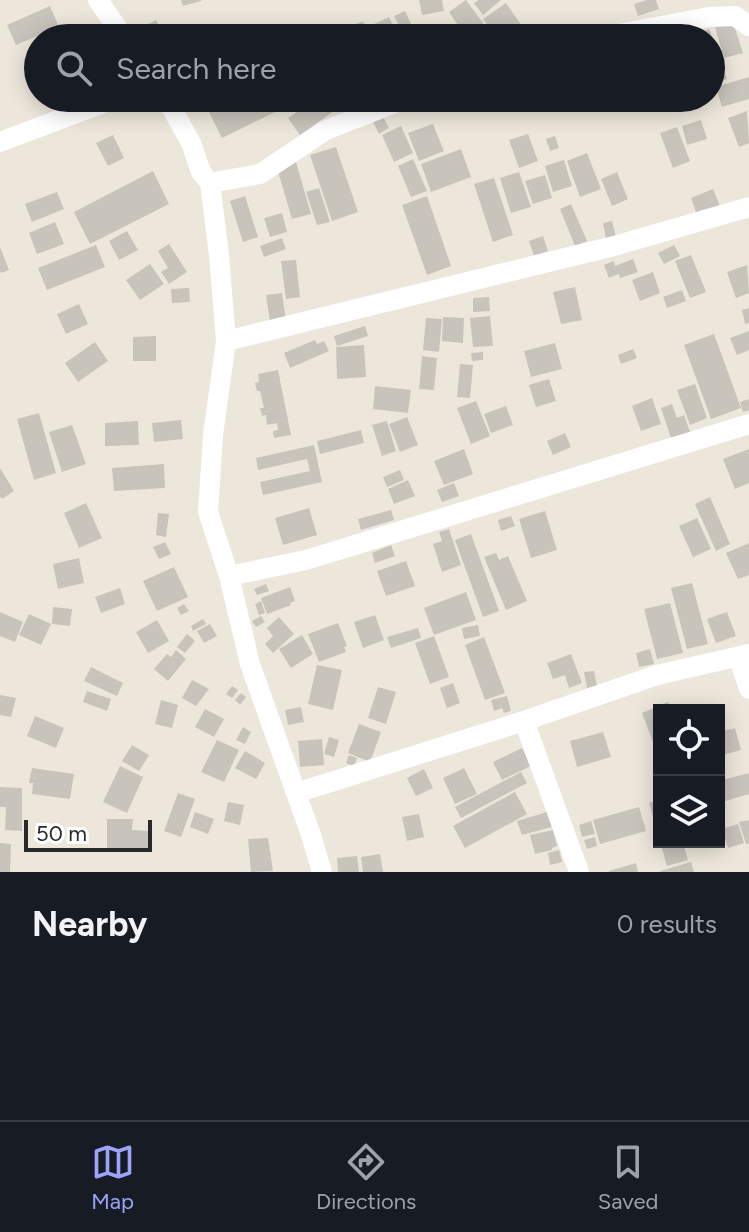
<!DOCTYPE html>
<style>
body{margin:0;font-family:Figtree,sans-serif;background:#20242c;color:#f1f3f6}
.controls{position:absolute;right:24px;bottom:24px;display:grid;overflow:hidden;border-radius:0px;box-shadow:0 4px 20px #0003}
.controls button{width:72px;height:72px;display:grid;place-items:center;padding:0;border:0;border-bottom:2px solid #363941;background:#171b24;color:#f1f3f6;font:40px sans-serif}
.scale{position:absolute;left:24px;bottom:20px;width:128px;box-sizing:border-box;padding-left:8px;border:4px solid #2a2a2a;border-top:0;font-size:22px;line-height:28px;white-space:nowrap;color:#2a2a2a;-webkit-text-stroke:6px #fff;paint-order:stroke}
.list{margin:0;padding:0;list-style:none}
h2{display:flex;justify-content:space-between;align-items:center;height:104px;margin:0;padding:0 32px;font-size:34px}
h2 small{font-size:26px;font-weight:400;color:#9ea1a6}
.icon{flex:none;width:44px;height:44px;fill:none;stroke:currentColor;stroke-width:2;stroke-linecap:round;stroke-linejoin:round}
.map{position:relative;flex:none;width:749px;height:872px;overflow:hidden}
.search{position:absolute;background:#171b24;box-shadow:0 4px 20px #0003;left:24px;right:24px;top:24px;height:88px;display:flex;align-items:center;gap:20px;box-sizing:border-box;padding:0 28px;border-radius:44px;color:#9ea1a6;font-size:30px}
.sheet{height:248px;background:#171b24}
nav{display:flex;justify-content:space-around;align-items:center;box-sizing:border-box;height:112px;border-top:2px solid #363941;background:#171b24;font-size:22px;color:#9ea1a6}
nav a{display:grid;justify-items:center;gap:4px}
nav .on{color:#9da2fa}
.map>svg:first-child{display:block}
</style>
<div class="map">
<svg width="749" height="872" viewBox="0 0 749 872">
<rect width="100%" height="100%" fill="#ede7db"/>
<path fill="#c8c4bb" d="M181,0h20v1l-18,5z
M419,0h23l2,11 -22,4z
M466,0l28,38h-27l-18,-26z
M479,0h22l-18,15 -9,-12z
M647,0h9l3,9 -21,7 -4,-12z
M506,3l18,26 -13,9h-14l-14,-19z
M50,6l9,21 -43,18 -9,-20z
M405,11l7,15 -10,5 -8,-15z
M389,17l6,13 -20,8 -5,-12z
M156,20l7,14 -8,4h-9l-5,-10z
M363,21l8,17h-22l-4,-9z
M733,22l10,31 -19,5 -9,-31z
M709,29l11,28 -9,3v-22h-15l-2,-3z
M720,62l7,17 -16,6v-20z
M749,77v22l-27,8 -6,-20z
M227,98h48l6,11 -59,29 -15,-30z
M318,98h18l5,8 -41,29 -12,-17z
M550,98h19l-17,7z
M613,98h20l-17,7z
M747,111l2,32 -10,4 -11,-29z
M381,113l8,15 -10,6 -8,-16z
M701,120l6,19 -20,6 -5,-19z
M433,124l11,27 -25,10 -11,-28z
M401,126l12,27 -19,9 -12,-27z
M677,127l13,34 -17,7 -13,-35z
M528,134l10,27 -19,7 -10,-28z
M113,135l11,23 -16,8 -12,-23z
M555,136l4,12 -9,3 -4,-12z
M336,147l22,65 -26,9 -22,-66z
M461,149l10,28 -40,15 -10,-28z
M587,153l14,36 -21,8 -13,-36z
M413,159l14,32 -16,6 -13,-31z
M564,160l8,26 -19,6 -8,-26z
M296,162l15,52 -19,5 -15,-51z
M153,171l16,33 -79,40 -16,-32z
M519,172l12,35 -20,6 -11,-35z
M617,172l11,27 -16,7 -11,-27z
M545,175l7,23 -19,6 -8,-23z
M494,178l19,57 -20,7 -19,-58z
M319,188l11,34 -13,3 -11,-33z
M713,189l7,17 -23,9 -6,-17z
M57,192l7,17 -32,13 -7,-18z
M245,196l13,41 -15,5 -13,-41z
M427,196l24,70 -24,9 -25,-70z
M571,204l16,37 -12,5 -15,-37z
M282,213l5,19 -17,5 -6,-19z
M612,221l4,16 -10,2 -3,-16z
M55,222l9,22 -27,10 -8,-21z
M127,231l11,19 -19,10 -10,-19z
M543,236l5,15 -14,5 -5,-15z
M282,238l4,11 -22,8 -4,-11z
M169,244l18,28 -18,12 -8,-12 7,-4 -10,-17z
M96,245l9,22 -58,23 -9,-22z
M674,245l6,11 -16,8 -6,-11z
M0,247l9,23 -8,3 -1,-2z
M691,255l15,37 -16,6 -15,-37z
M633,259l5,13 -18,6 -1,-4 -10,4 -5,-13 10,-4 1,5z
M296,260l4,37 -14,2 -5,-38z
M150,264l14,20 -24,16 -14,-20z
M747,265l2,28 -13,5 -9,-26z
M653,272l7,21 -20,8 -8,-21z
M575,287l7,33 -21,4 -8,-32z
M189,288l1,14 -18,1 -1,-14z
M682,290l4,11 -19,7 -4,-11z
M282,293l4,27 -16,2 -4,-27z
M489,297l1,14 -17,1v-14z
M79,304l9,20 -22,10 -9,-20z
M749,308v15l-4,1 -3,-14z
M490,316l3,30 -20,1 -3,-29z
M443,317l21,1 -1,25 -21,-2z
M426,318l16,1 -3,33 -16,-2z
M365,326l3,10 -31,10 -3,-10z
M749,331v19l-12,5 -7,-17z
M714,334l27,74 -30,11 -27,-74z
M156,336v25h-23v-24z
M315,340l2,4 7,-3 5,10 -39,17 -6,-15z
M95,342l13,19 -30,21 -13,-19z
M555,343l7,26 -31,8 -7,-26z
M364,345l2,32 -29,2 -1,-32z
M633,349l4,9 -16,6 -3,-9z
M483,352v8l-11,1 -1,-8z
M422,356l15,2 -3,32 -15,-1z
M460,364l13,1 -3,33 -13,-1z
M278,370l13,65 -17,3 -1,-7 5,-1 -1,-7 -10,2 -1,-10 -4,1 -2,-8h4l-4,-17h-3l-2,-8 4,-1 -1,-8z
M549,379l7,22 -20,6 -7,-22z
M695,384l12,34 -17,7 -13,-35z
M375,386l36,4 -3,23 -35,-4z
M652,398l9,26 -20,7 -9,-25z
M749,399v11l-6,2 -3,-10z
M476,401l14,35 -19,8 -14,-36z
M672,404l5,14 7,-3 6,17 -19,6 -10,-30z
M506,406l7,19 -22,8 -7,-19z
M39,413l17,60 -22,7 -17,-61z
M407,417l11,28 -18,7 -11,-28z
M181,420l2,19 -29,3 -2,-19z
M138,421l1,24 -34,1v-23z
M387,421l9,30 -14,5 -10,-31z
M72,425l14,39 -24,8 -13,-40z
M361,430l3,13 -44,11 -3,-13z
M565,433l6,14 -18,8 -6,-14z
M314,445l8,37 -59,13 -3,-13 50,-11 -3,-12 -49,11 -2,-12z
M464,449l9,25 -29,11 -10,-24z
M749,449v34l-14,6 -12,-30z
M164,464l1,24 -51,3 -2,-23z
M0,468l14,23 -12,8 -2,-3z
M400,470l4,10 -17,7 -4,-10z
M408,480l7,16 -21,8 -6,-15z
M454,483l5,13 -17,6 -5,-12z
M710,497l20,47 -14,7 -21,-47z
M86,503l16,35 -23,10 -15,-35z
M309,508l8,27 -34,10 -8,-27z
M391,510l3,10 -33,10 -3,-11z
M545,511l12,39 -26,8 -12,-39z
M158,513l11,1 -3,23 -10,-2z
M511,516l4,10 -14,5 -3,-11z
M697,518l14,31 -18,8 -14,-31z
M449,529l12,36 -19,7 -9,-28 9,-3 -3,-9z
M471,534l28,77 -16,6 -28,-77z
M165,542l6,12 -12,5 -6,-12z
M749,543v32l-11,4 -12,-26z
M391,545l4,11 -20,7 -3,-10z
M496,553l3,7 9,-4 19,45 -21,9 -22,-53z
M79,558l5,25 -26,6 -5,-25z
M406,561l9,25 -29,10 -9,-25z
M174,567l14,30 -31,14 -14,-30z
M692,583l16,61 -21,5 -16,-61z
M266,584l3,7 -12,4 -3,-6z
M290,587l5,14 -5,2 1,2 -24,9 -6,-16z
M120,588l5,16 -24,9 -6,-16z
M466,592l10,28 -42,15 -10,-27z
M261,601l4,12 -6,2 -4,-11z
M670,603l13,50 -26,6 -13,-50z
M184,604l5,7 -8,4 -4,-7z
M53,607l19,2 -2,17 -18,-2z
M0,612l23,10 -8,20 -15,-6z
M727,612l9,24 -20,7 -9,-24z
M29,614l22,10 -10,21 -22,-10z
M375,615l9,25 -21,8 -9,-26z
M261,616l4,6 -9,5 -4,-6z
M279,617l15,17 -21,19 -8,-9 8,-8 -6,-8z
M203,619l3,5 -13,7 -2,-5z
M157,620l12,21 -21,12 -12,-21z
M338,623l9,23 -3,1 2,5 -27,10 -11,-28z
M210,624l7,12 -13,7 -7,-12z
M478,625l2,11 -16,3 -2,-11z
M418,628l3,10 -30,10 -4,-11z
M187,634l8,7 -10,12 -8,-6z
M302,635l11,19 -22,14 -12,-19z
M434,636l15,41 -19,7 -15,-41z
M484,637l21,56 -20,7 -20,-55z
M650,649l4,15 -15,3 -3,-14z
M176,650l10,9 -18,22 -14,-12 13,-15 4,3z
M571,654l11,29 -13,5 -4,-13 -12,4 -6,-16z
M317,665l25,5 -9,40 -25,-6z
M91,667l32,16 -6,13 -33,-15z
M594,671l3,15 -10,2 -3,-16z
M192,680l17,9 -13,17 -14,-8z
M453,683l7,20 -13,5 -7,-20z
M232,686l6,4 -6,8 -6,-4z
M378,687l18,5 -10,32 -18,-6z
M87,691l24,8 -4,12 -24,-9z
M241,693l5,4 -6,8 -5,-5z
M0,695l16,3 -5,19 -11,-2z
M507,696l4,15 -7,2 -2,-5 -8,3 -3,-11z
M161,700l17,5 -6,23 -17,-4z
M668,702l3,8h-12v35l-4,2 -13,-34z
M301,707l3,15 -16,3 -3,-15z
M205,709l19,10 -10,18 -19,-10z
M35,716l29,12 -8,20 -29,-12z
M359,724l22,8 -11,30 -22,-9z
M243,727l8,5 -6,12 -9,-4z
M735,728l6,22 -22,6v-24z
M603,732l8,25 -34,10 -7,-26z
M329,737l10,3 -5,17 -10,-3z
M322,739l2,26 -24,2 -2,-26z
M217,740l22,10 -15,32 -23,-10z
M132,745l17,10 -10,16 -17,-10z
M522,748l9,18 -29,14 -9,-18z
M245,751l20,12 -9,16 -21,-11z
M349,755l8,3 -3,8 -8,-3z
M120,766l23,11 -16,36 -24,-11z
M32,768l42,6 -4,25 -38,-5 1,-11h-4z
M464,768l13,26 -22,10 -12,-26z
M424,769l9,19 -17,8 -9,-18z
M521,772l6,11 -66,35 -6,-11z
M749,773v21l-27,8 -3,-21z
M0,787l22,1v43l-17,-1 1,-23h-6z
M515,792l12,22 -62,34 -12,-22z
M178,793l17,6 -14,38 -17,-6z
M659,800v35h-1l-9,-32z
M228,802l16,3 -4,20 -16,-4z
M639,807l7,24 -46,13 -7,-24z
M195,812l19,7 -6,15 -18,-7z
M547,812l5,15 -30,8 -5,-14z
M419,814l5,23 -17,4 -5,-24z
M107,819h26l-1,11 17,1v20h-42z
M749,820v24h-3l-7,-22z
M591,821l4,13 -13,3 -3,-12z
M738,824l6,19 -16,5 -6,-19z
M553,830l4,16 -5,2v2l-17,4 -5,-19z
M595,837l2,9 -10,3 -3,-9z
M268,838l5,33 -22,1 -3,-33z
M660,842h23l5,18 -21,6z
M0,843l11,1 -1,28h-10z
M559,850l3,12 -12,3 -2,-12z
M380,854l3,18h-20l-2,-15z
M357,856l2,16h-21l-1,-14z
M691,862l3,10h-34v-1z
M636,863l2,9h-29v-1z"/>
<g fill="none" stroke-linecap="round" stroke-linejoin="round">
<path stroke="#fff" stroke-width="20" d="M98,0l26,38
M597,38l112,-21 26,-1 14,10
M166,98l25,45 10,29 9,11 9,72 7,86 -13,94 -5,77 21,64 21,88 61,171 11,37
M0,142l117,-44
M210,183l50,-9 66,-44 82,-32
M226,341l388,-95 135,-39
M229,576l77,-16 443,-136
M739,658l10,31
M524,721l55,151
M296,793l228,-72 133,-46 92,-21"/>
</g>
</svg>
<div class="controls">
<button><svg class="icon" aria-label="locate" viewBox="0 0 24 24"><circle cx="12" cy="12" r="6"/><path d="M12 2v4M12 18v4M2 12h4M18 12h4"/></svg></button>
<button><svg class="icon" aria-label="layers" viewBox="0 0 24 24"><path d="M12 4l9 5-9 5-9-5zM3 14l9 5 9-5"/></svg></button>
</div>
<div class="scale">50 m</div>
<div class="search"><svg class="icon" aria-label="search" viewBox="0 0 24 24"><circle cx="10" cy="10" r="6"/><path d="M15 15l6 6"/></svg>Search here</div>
</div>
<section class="sheet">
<h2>Nearby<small>0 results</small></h2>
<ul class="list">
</ul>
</section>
<nav>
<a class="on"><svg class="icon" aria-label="map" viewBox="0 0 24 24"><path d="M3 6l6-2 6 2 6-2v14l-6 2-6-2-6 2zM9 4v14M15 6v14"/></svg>Map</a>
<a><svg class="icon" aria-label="directions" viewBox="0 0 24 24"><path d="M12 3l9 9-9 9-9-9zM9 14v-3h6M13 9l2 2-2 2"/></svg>Directions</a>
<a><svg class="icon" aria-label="saved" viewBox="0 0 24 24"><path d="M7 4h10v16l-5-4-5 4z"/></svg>Saved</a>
</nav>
